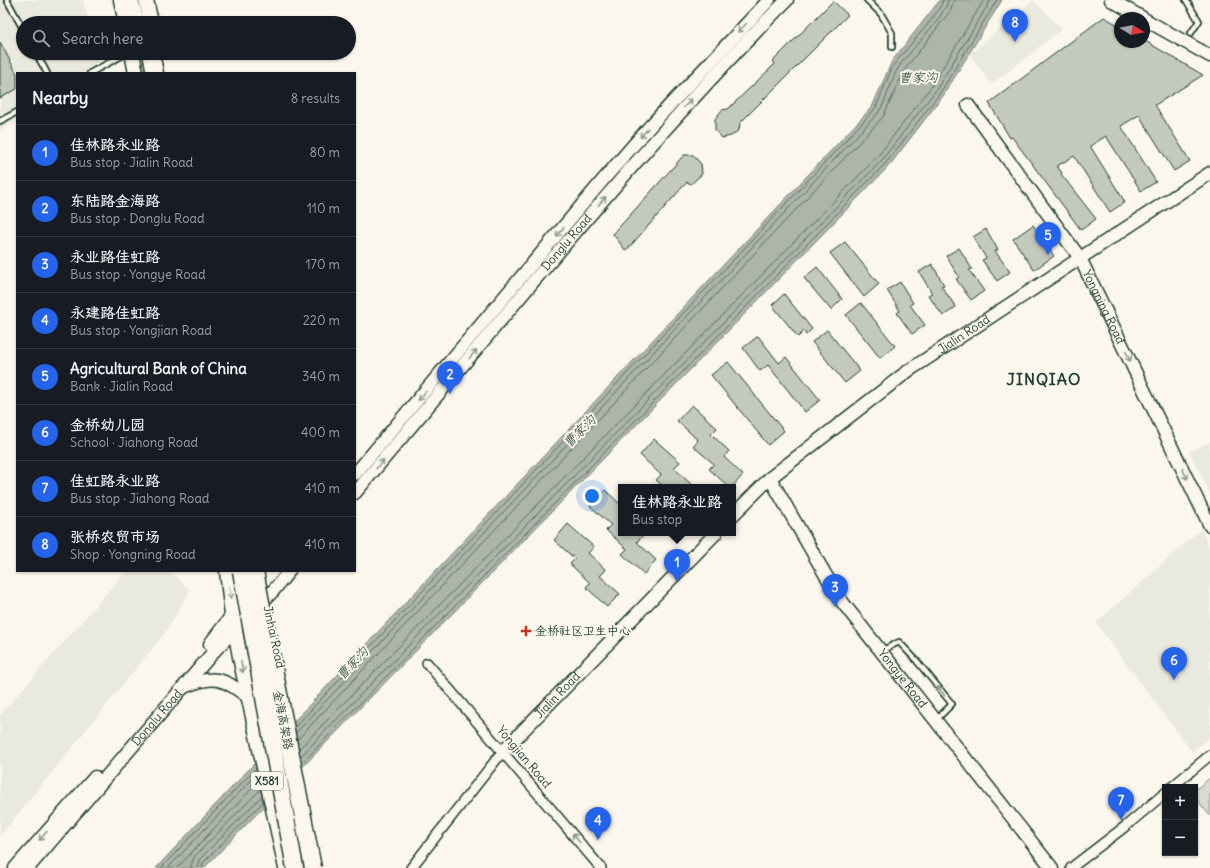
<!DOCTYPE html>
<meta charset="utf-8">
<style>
body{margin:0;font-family:Delius,"LXGW WenKai TC",sans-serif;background:#20242c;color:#f1f3f6}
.controls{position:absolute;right:12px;bottom:12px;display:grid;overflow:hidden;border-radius:0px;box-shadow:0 1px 3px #0004}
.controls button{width:36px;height:36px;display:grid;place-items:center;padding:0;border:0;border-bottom:1px solid #363941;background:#171b24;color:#f1f3f6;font:20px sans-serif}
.compass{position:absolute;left:1114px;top:12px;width:36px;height:36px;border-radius:50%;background:#171b24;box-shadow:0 1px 3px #0004;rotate:100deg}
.you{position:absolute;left:592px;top:496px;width:14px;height:14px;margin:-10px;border:3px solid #fff;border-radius:50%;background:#1a73e8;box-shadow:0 0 0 6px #1a73e833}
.badge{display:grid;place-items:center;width:26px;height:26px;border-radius:50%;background:#2563eb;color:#fff;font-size:13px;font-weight:700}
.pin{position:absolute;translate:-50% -33px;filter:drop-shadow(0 1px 2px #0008)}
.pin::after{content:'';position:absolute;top:21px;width:14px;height:12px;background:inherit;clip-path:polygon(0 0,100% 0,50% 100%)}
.popup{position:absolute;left:618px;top:484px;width:118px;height:52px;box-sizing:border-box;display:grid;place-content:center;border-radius:0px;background:#171b24;filter:drop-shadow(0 1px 3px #0005);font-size:13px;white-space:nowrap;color:#9ea1a6}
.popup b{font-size:15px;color:#f1f3f6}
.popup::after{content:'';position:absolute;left:50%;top:100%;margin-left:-8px;border:8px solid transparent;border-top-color:#171b24}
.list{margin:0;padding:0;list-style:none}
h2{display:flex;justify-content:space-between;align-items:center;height:52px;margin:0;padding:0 16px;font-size:17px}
h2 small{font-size:13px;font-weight:400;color:#9ea1a6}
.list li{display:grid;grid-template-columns:26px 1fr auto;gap:12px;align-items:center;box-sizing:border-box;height:56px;padding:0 16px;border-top:1px solid #363941}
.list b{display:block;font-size:15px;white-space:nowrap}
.list p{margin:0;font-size:13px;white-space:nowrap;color:#9ea1a6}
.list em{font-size:13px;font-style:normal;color:#9ea1a6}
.icon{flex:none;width:22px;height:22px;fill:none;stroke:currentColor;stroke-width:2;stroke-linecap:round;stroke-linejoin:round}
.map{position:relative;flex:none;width:1210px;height:868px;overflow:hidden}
.search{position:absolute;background:#171b24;box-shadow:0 1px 3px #0004;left:16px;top:16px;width:340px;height:44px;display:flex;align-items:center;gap:10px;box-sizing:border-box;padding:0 14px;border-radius:22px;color:#9ea1a6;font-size:15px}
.panel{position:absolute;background:#171b24;box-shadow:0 1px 3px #0004;left:16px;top:72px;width:340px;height:500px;border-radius:0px}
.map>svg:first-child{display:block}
</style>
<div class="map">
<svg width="1210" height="868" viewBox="0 0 1210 868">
<rect width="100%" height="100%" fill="#fbf7ec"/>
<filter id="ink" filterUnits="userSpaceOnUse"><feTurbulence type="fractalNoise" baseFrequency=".025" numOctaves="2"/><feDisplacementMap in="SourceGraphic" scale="8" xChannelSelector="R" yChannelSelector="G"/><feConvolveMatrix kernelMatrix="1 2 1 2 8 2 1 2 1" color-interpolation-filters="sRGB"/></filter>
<g filter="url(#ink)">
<path fill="#eae9de" d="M0,0h83l6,23h-66v30h74l5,20h-85v48l-17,9z
M1033,0l29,29 -71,56 -21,-31z
M1210,442v51l-21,-42z
M1201,529l9,21v187l-18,15 -96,-129z
M126,571h44l20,19 -25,43 -165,203v-121z"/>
<path fill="#dbdcd1" stroke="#7d8c82" d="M1210,778v38l-15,-19v-7z"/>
<path fill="#adb4aa" stroke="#74847b" d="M940,0h62l-59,96 -54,70 -685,702h-48l716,-761 20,-46z"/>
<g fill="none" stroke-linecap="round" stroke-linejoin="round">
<path stroke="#586d63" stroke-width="1" d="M295,727l579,-617c9,-15 12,-34 22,-48 9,-12 45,-50 47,-62
M296,733l582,-620c10,-14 12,-33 22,-48 10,-14 47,-51 48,-65
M297,740l586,-623 22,-48 46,-59 3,-10
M299,749l579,-593 53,-69 53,-87
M300,757l582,-597 54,-70 55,-90
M302,763l584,-600 54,-70 57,-93
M161,868l95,-100
M168,868l89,-94
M177,868l82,-87
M191,868l1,-6 3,-6 66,-67
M197,868l2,-8 63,-64
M202,868l1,-5 60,-61"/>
</g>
<path fill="#c4c9be" stroke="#1f3d34" d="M833,1l15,14 -108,108 -1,7 -8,6 -9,2 -7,-8v-11l7,-9 6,-1 47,-45 -2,-3z
M1104,17l16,9v16h27l56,33 -48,30 35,56 -16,10 -35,-56 -18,11 35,56 -15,9 -35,-55 -16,10 35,56 -15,10 -36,-56 -17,10 5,7 -1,1 35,45 -15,11 -69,-93 -2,1 -21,-35z
M0,42l17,32v15l-17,9z
M684,155h9l8,9 1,10 -11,10 -4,-2 -61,69 -13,-17z
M1033,225l21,31 -20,14 -21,-31z
M986,229l12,21 -3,1 15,21 -13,9 -15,-21 4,-2 -13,-21z
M845,242l34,42 -15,13 -34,-44z
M959,248l13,21 -3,1 15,21 -13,9 -15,-21 3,-2 -13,-21z
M932,264l12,21 -3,1 15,21 -13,9 -15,-21 4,-2 -13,-21z
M817,267l25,32 -11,11 -27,-32z
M900,282l13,21 -3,2 15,20 -13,9 -15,-21 3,-2 -13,-21z
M784,294l28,35 -6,6 -2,-4 -6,6 -26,-32z
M861,303l34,43 -15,12 -34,-43z
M827,330l33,41 -15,12 -33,-41z
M758,336l21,27 7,-6 34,43 -15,12 -37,-47 -8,6 -17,-23z
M728,362l56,69 -16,14 -57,-70z
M692,405l25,23 -6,6 18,17 -5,6 19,18 -11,12h-3l-20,-18 5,-5 -21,-18 5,-6 -21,-19z
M654,439l26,23 -6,6 20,19h-30l-8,-7 5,-5 -21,-20z
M605,490l16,15v28h24l-8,9 19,18 -12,14 -22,-20 5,-5 -21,-19 5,-5 -21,-19z
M568,524l26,23 -6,6 18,17 -6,6 20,18 -13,13 -21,-20 4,-4 -20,-19 5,-5 -21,-19z"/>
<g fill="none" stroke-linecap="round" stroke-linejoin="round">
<defs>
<path id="lane" d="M7,0l16,29
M867,0l14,14 11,19v14
M1186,0l13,21 -8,12
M36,53l11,20
M90,73l37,-20
M0,121l17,-9
M881,651l18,-9 17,18 36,44 -16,16"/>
<path id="street" d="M427,663l174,205
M1172,787l38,-32
M411,868l92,-117
M1071,868l56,-43 38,-32"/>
<g id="secondary">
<path d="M1111,0l32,18"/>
<path d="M1144,19l66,37"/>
<path id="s1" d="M968,105l112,153 130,268"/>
<path d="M355,474l248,-294 49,-56 117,-124"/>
<path id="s2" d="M770,478l55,96 18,29 209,265"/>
<path id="s3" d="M355,493c57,-68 115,-136 172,-204 84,-99 168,-197 260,-289"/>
<path id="s4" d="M733,515l37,-37 138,-107 302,-198"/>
<path d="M210,644l22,-29 41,-44"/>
<path d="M184,687c30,-13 40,-9 65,11"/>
<path id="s5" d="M503,751l213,-218"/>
<path d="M15,868l80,-91"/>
<path id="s6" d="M28,868l188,-219 57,-58 16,-20"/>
</g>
<path id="primary" d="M121,0l5,23
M146,0l5,23
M132,53l4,20
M227,571l5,44 10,52 44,201"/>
<path id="highway" d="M130,0l6,23
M151,53l4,20"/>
</defs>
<use href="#lane" stroke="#1f3d34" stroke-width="8"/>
<use href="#street" stroke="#1f3d34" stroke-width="12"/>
<use href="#secondary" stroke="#1f3d34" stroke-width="15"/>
<use href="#primary" stroke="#1f3d34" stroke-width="17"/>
<use href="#highway" stroke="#1f3d34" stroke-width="19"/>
<use href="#lane" stroke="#fbf7ec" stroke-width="4.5"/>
<use href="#street" stroke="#fbf7ec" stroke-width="9"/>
<use href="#secondary" stroke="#fbf7ec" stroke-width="12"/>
<use href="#primary" stroke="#fbf7ec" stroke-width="14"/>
<use href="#highway" stroke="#fbf7ec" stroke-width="16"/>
<defs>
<path id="highway-bridge" d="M241,571l54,297
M255,571l58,297"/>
</defs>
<use href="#highway-bridge" stroke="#1f3d34" stroke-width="19" stroke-linecap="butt"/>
<use href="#highway-bridge" stroke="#fbf7ec" stroke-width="16"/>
</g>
<defs><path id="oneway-shaft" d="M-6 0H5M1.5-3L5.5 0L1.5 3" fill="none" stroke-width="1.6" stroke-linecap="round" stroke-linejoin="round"/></defs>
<g stroke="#8d9a90">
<use href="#oneway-shaft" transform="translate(742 28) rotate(134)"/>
<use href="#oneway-shaft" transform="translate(688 103) rotate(-47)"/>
<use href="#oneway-shaft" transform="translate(644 133) rotate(131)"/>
<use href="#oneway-shaft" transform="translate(602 201) rotate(-50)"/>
<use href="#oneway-shaft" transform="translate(560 232) rotate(130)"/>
<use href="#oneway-shaft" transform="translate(473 354) rotate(-50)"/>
<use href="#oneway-shaft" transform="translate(1128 356) rotate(64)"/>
<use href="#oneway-shaft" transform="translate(422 396) rotate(130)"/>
<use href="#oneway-shaft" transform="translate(380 464) rotate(-50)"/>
<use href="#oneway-shaft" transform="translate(1185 474) rotate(64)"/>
<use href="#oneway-shaft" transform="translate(230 593) rotate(83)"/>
<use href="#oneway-shaft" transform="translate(242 667) rotate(79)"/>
<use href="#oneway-shaft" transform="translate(941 691) rotate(-129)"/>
<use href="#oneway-shaft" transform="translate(43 836) rotate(131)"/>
<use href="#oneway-shaft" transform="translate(576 838) rotate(-130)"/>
</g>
</g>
<path fill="#c8321e" stroke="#fbf7ec" stroke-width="1.5" d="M524 625h4v4h4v4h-4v4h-4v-4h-4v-4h4z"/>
<g text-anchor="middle" stroke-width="4" stroke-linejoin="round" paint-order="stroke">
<rect fill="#fbf7ec" stroke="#61756b" stroke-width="1" x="251" y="772" width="32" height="18" rx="3"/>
<g font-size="11" font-weight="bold" fill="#1f3d34">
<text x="267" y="785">X581</text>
</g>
<g font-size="12" fill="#1f3d34" stroke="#fbf7ec">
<text dy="4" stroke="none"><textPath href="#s3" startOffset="328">Donglu Road</textPath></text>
<text dy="4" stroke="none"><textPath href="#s1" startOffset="244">Yongning Road</textPath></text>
<text dy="4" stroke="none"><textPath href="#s4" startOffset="294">Jialin Road</textPath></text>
<text transform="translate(274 637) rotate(78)" y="4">Jinhai Road</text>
<text dy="4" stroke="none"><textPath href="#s2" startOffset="241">Yongye Road</textPath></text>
<text dy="4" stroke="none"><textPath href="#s5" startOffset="78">Jialin Road</textPath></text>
<text dy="4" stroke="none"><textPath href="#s6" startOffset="198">Donglu Road</textPath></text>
<text transform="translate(283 720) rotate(79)" y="4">金海高架路</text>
<text transform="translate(524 757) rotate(50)" y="4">Yongjian Road</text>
</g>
<g font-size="12" fill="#1f3d34" stroke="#fbf7ec" text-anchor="start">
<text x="535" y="635">金桥社区卫生中心</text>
</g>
<g font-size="13" font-style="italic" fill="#425b52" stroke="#fbf7ec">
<text x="918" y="82">曹家沟</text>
<text transform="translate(579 431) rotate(-45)" y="5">曹家沟</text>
<text transform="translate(352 663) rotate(-46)" y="5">曹家沟</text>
</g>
<g font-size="16" font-weight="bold" letter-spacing="1" fill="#1f3d34" stroke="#fbf7ec">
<text x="1044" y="385">JINQIAO</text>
</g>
</g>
</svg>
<div class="controls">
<button>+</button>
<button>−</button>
</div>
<svg class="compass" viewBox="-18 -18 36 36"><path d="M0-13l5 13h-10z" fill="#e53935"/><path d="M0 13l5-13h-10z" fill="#9ea1a6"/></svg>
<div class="you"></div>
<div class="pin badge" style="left:677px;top:582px">1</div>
<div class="popup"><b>佳林路永业路</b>Bus stop</div>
<div class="pin badge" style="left:450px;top:394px">2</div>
<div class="pin badge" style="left:835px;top:607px">3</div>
<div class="pin badge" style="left:598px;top:840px">4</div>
<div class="pin badge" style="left:1048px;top:255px">5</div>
<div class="pin badge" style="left:1174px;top:680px">6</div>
<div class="pin badge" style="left:1121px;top:820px">7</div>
<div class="pin badge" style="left:1015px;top:42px">8</div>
<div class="search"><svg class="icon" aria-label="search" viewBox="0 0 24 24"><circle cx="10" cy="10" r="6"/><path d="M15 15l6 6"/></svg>Search here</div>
<section class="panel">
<h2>Nearby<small>8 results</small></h2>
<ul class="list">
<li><span class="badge">1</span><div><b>佳林路永业路</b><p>Bus stop · Jialin Road</p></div><em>80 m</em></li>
<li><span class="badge">2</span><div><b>东陆路金海路</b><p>Bus stop · Donglu Road</p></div><em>110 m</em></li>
<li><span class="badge">3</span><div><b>永业路佳虹路</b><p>Bus stop · Yongye Road</p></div><em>170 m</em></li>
<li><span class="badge">4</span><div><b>永建路佳虹路</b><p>Bus stop · Yongjian Road</p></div><em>220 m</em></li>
<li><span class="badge">5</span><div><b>Agricultural Bank of China</b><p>Bank · Jialin Road</p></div><em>340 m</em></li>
<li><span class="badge">6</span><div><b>金桥幼儿园</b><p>School · Jiahong Road</p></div><em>400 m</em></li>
<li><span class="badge">7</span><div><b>佳虹路永业路</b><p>Bus stop · Jiahong Road</p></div><em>410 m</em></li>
<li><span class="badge">8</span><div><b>张桥农贸市场</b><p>Shop · Yongning Road</p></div><em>410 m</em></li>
</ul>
</section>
</div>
